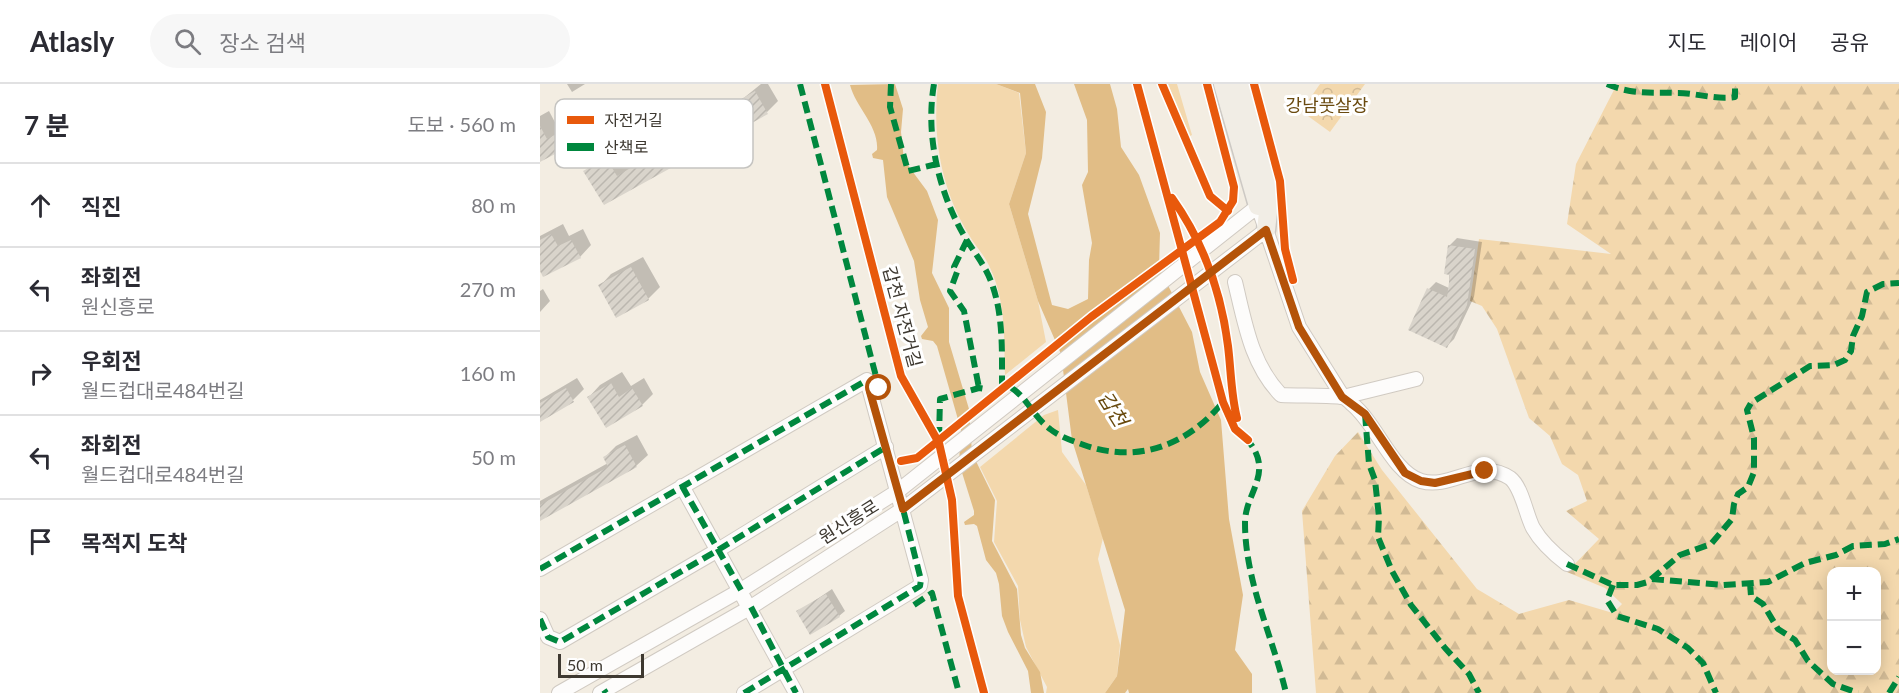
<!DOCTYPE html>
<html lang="ko">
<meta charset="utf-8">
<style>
body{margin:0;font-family:Lato,"Noto Sans KR",sans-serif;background:#f7f7f7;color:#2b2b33}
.controls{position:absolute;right:18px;bottom:18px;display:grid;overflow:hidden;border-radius:12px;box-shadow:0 3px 15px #0003}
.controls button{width:54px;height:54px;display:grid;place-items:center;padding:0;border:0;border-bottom:2px solid #e1e1e2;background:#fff;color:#2b2b33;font:30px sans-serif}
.scale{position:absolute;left:18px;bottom:15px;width:86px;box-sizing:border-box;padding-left:6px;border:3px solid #3e3931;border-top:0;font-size:16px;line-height:21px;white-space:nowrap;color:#3e3931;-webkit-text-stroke:4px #fff;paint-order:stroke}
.stop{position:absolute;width:18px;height:18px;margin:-14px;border:4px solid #b45309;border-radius:50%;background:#fff}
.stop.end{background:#b45309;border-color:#fff;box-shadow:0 2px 6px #0008}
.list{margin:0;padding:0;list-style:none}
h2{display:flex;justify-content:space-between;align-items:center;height:78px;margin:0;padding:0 24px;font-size:26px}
h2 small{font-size:20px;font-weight:400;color:#7c7c81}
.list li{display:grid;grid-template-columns:39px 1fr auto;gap:18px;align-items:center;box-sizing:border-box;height:84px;padding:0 24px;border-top:2px solid #e1e1e2}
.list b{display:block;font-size:22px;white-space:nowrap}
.list p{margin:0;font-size:20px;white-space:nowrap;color:#7c7c81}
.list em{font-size:20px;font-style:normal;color:#7c7c81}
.icon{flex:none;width:33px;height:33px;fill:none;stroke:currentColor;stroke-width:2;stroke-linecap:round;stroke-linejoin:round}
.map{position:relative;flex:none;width:1359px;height:609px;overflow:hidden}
header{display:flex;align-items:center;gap:36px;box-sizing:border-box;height:84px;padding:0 30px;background:#fff;border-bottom:2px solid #e1e1e2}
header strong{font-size:28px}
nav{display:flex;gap:33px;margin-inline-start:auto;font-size:21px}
.search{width:420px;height:54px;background:#f7f7f7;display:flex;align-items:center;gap:15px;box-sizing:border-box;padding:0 21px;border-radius:33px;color:#7c7c81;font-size:22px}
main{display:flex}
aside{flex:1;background:#fff}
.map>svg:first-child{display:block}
</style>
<header>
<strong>Atlasly</strong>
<div class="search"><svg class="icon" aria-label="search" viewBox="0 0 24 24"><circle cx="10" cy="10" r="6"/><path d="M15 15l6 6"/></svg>장소 검색</div>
<nav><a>지도</a><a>레이어</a><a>공유</a></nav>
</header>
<main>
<aside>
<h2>7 분<small>도보 · 560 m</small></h2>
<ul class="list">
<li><svg class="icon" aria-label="ahead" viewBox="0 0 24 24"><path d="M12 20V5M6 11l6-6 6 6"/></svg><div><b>직진</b></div><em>80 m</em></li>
<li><svg class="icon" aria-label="left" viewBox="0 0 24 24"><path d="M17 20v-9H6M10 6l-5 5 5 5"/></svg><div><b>좌회전</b><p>원신흥로</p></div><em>270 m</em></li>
<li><svg class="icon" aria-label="right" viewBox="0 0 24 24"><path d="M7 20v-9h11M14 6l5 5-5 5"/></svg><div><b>우회전</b><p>월드컵대로484번길</p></div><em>160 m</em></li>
<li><svg class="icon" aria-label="left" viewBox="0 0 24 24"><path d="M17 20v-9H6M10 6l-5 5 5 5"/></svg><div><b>좌회전</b><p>월드컵대로484번길</p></div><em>50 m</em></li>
<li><svg class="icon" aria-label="arrive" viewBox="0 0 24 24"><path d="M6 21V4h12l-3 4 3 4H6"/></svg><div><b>목적지 도착</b></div></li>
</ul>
</aside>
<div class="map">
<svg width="1359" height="609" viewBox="0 0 1359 609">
<defs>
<pattern id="forest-firs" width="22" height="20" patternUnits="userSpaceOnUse" patternTransform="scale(1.5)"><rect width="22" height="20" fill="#f3d8ad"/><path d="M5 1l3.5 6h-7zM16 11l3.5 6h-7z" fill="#d1ba95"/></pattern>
<pattern id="park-crowns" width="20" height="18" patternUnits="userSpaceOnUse" patternTransform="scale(1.5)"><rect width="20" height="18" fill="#f3d8ad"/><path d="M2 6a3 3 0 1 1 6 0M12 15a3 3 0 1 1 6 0" fill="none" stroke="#d1ba95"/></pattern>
<pattern id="building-hatch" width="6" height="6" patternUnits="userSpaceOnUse" patternTransform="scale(1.5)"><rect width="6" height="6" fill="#d9d4cb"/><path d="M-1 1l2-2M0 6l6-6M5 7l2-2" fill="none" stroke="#bbb7af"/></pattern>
</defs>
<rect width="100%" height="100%" fill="#f3ede2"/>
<path fill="#f3d8ad" d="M398,0h58l23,9 7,60 -17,51 29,97 8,41 -41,33c-1,-35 1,-72 -14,-105 -5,-13 -15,-23 -22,-35 -28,-46 -37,-98 -31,-151z
M628,0h9l15,51 -4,2z
M518,326l4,42 24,33 17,53 -5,21 22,86 -3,31 -12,17h-59l1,-6 -21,-40 -6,-27 -2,-34 -24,-44 3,-41 -17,-34 64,-52z"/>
<path fill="url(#forest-firs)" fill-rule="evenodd" d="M1077,0h282v609h-583l-14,-182 33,-55 23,-24 24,38 95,119 42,25 50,-14 44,13 9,-9 -17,-16 -38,-16 32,-33 -33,-28 21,-10 -9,-26 -16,-11 -12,-28 -21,-18 -32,-89 -15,-23 -12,-5 9,-62 132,15 -44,-30 9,-60zM1292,488h44v98h-44z"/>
<path fill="url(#park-crowns)" d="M780,0h45l-35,48 -29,-21z"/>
<path fill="#e1bd86" d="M355,0l8,25 -2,23 3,28 23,31 11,29 -6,53 17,35v34l20,67 3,44 23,47 -3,41 25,48 4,46 4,13 15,24 4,21h-13l-3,-22 -20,-39 -6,-16 -3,-32 -3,-11 -10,-13 -9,-34 -3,-2 -9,1 -1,-3 10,-7v-4l-15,-48 2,-33 -24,-84 -4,-5 -11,-2 -1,-3 7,-9 -8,-27 -6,-39 -27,-64 -4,-37 -10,-2 -1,-4 5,-4c2,-24 -21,-42 -27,-65z
M456,0h39l11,28 -4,46 -14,56 24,91 16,4 20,-10 1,-39 3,-17 -10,-58 6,-13 -1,-52 -13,-36h36l7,25 4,38 18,28 21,58 -1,35 33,64 8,40 21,48 8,99 14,76 -8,55 17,24v19h-123l-1,-4 -3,4h-20l12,-17 8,-66 -53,-170 -11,-86 -23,-53 -29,-97 17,-51 -6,-60z"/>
<path fill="#0003" d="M27,0h18l-13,8z
M221,0h7l10,17 -11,11 -163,91 -19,-32 12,-11 21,-13 11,18 52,-30 3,5 59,-33 -3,-6z
M9,27l9,17 15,-8 7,13 -11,12 -29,15v-44z
M23,140l6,12 14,-7 8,16 -11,12 -40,11v-32z
M917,154l25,4 -8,55 -20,42 -7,7 -37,-17 19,-40 7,-7 13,6 1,-43z
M103,173l17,30 -12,12 -48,-13 11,-12z
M3,205l7,12 -10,11v-21z
M82,288l9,14 13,-8 9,16 -11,11 -53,-8 11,-12z
M37,294l7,11 -11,11 -33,20v-20z
M97,351l11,20 -12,11 -96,53v-18l68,-38 -3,-6 11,-11z
M292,505l13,22 -6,5 -41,-4z"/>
<path fill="url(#building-hatch)" d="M215,7l13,23 -164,91 -21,-34 23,-13 11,18 52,-31 4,6 71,-41 -6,-9z
M0,42l7,13 15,-8 8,15 -30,16z
M11,150l7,12 13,-6 10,18 -38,19 -3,-6v-31z
M908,161l27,4 -8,56 -20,43 -39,-18 19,-42 20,9 3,-22 -6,-1z
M91,183l18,33 -33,18 -18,-33z
M71,299l8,14 13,-9 11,18 -37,22 -19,-31z
M26,304l8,14 -34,20v-19z
M85,361l12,22 -97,54v-16l68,-38 -5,-10z
M286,510l14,23 -30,18 -14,-24z"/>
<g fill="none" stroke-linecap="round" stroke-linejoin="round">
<defs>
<path id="minor" d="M695,198c10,41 16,82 46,113 18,1 44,0 60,2 4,0 8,4 11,7 25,20 40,68 69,77 31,9 58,-24 89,-3 12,9 16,37 23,50 8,14 21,26 34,36
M142,402l114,207
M0,485l327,-189 54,200 -1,6 -176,107
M0,535l8,18 12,5 158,-92 168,-103
M19,609l182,-103 157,-99 360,-285 41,121 44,70 73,-18
M60,609l151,-86 152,-98 363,-279"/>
<path id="major" d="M683,0l35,122
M701,0l29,111 -4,35"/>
</defs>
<use href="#minor" stroke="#d0cac2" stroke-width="16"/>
<use href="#major" stroke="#cdc9c4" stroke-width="21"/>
<use href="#minor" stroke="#fdfcfb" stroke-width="14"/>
<use href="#major" stroke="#f1ede5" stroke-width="18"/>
<path stroke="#00873e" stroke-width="6" stroke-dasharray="12 6" stroke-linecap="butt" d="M260,0l79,304
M351,0l-1,23 18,64 29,-7
M394,0c-9,52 5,110 32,155 10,16 21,29 27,48 10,30 9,64 9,96 24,9 28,31 48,46 10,8 23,12 34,16 54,19 104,0 139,-43
M1067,0c25,11 45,8 70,9 20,0 38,7 58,4v-13
M427,156l-13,27 3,5 -7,19 14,20 15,77
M825,330l4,50 6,16 4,37 -1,20 14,34 19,34 34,43 24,26 10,19
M705,353c32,35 0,54 0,86 0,59 28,114 41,170
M399,355l1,-40 39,-11 6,1
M142,402l59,104
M1027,480l46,21h24l11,-3 32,-27 31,-11 21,-25 2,-15 4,-10 10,-7 6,-15v-34l-7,-28 4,-7 59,-37 24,-1 11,-5 6,-9 2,-15 9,-20 5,-24 16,-8 16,-1
M0,485l327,-189
M1112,495l71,6 45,-3 37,-19 31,-8 17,-9 32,-2 14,-5
M1210,499l1,13 12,8 15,25 17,11 13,21 25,23 25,9
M1073,501l-6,15 10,16 41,13 30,19 15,15 13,30
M374,521l18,-12 27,100
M211,523l45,86
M0,535l8,18 12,5 158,-92 168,-103
M64,606l2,3
M204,609l176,-107 1,-6 -18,-71
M1349,609l10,-16"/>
<defs>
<path id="cycleway" d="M285,0l76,292 38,67 13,57 6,96 26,97
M597,0l86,318 12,27 13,11
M622,0l48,112 18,15
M714,0l26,97 5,68 8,31
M632,114c32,45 49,93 56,148 3,24 3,49 9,72
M361,377l16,-3 174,-141 129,-95 13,-21 1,-14 -27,-103"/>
</defs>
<use href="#cycleway" stroke="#fff" stroke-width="11"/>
<use href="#cycleway" stroke="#e8590c" stroke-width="8"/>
</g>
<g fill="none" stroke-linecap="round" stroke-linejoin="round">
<path stroke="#b45309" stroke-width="8" d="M339,304l-9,4 33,117 363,-279 33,97 43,70 23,17 40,59 16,8 14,2 50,-12"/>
</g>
<g text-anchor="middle" stroke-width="6" stroke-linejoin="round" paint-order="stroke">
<g font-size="18" fill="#6a4a0f" stroke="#fff">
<text x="787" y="28">강남풋살장</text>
</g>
<g font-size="18" fill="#3e3931" stroke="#fff">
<text transform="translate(362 233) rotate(75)" y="6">갑천 자전거길</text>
<text transform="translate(309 438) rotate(-32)" y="6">원신흥로</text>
</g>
<g font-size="20" font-style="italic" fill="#694a0e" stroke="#fff">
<text transform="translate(573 325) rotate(58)" y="7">갑천</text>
</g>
</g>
<rect x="15" y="15" width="198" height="69" rx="9" fill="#fff" stroke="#c5c4c1" stroke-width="1.5"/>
<rect x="27" y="32" width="27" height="8" fill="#e8590c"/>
<rect x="27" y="59" width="27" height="8" fill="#00873e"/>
<g font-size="16" fill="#3e3931">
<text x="64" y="42">자전거길</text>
<text x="64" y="69">산책로</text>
</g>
</svg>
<div class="controls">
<button>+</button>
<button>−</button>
</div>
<div class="scale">50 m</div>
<div class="stop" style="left:339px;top:304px"></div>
<div class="stop end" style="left:945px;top:387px"></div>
</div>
</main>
